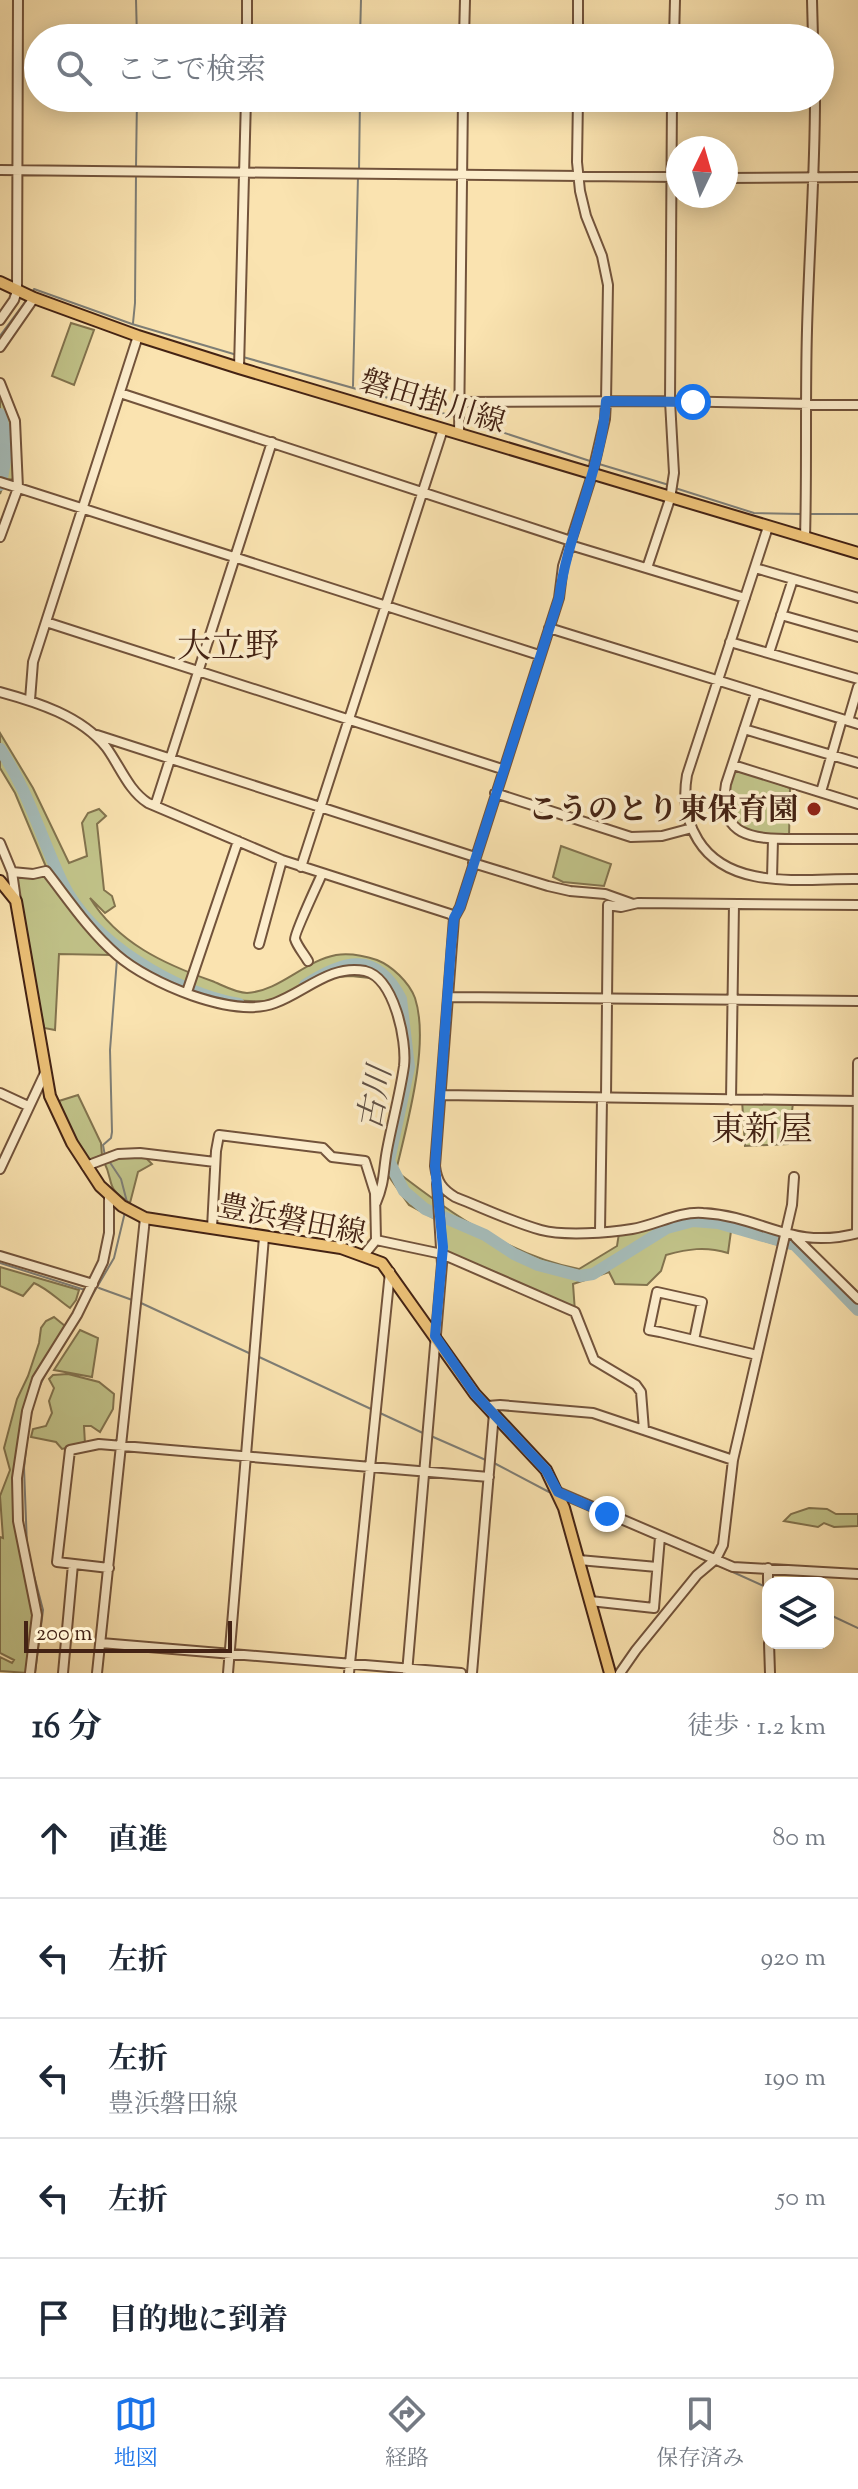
<!DOCTYPE html>
<html lang="ja">
<meta charset="utf-8">
<style>
body{margin:0;font-family:"Sorts Mill Goudy","Noto Serif JP",serif;background:#f2f2f3;color:#1f2937}
.controls{position:absolute;right:24px;bottom:24px;display:grid;overflow:hidden;border-radius:16px;box-shadow:0 4px 20px #0003}
.controls button{width:72px;height:72px;display:grid;place-items:center;padding:0;border:0;border-bottom:2px solid #e0e1e3;background:#fff;color:#1f2937;font:40px sans-serif}
.compass{position:absolute;left:666px;top:136px;width:72px;height:72px;border-radius:50%;background:#fff;box-shadow:0 4px 20px #0003;rotate:5deg}
.scale{position:absolute;left:24px;bottom:20px;width:208px;box-sizing:border-box;padding-left:8px;border:4px solid #442314;border-top:0;font-size:22px;line-height:28px;white-space:nowrap;color:#442314;-webkit-text-stroke:6px #fcedcc;paint-order:stroke}
.stop{position:absolute;width:24px;height:24px;margin:-18px;border:6px solid #1a73e8;border-radius:50%;background:#fff}
.stop.end{background:#1a73e8;border-color:#fff;box-shadow:0 2px 8px #0008}
.list{margin:0;padding:0;list-style:none}
h2{display:flex;justify-content:space-between;align-items:center;height:104px;margin:0;padding:0 32px;font-size:34px}
h2 small{font-size:26px;font-weight:400;color:#747a83}
.list li{display:grid;grid-template-columns:52px 1fr auto;gap:24px;align-items:center;box-sizing:border-box;height:120px;padding:0 32px;border-top:2px solid #e0e1e3}
.list b{display:block;font-size:30px;white-space:nowrap}
.list p{margin:0;font-size:26px;white-space:nowrap;color:#747a83}
.list em{font-size:26px;font-style:normal;color:#747a83}
.icon{flex:none;width:44px;height:44px;fill:none;stroke:currentColor;stroke-width:2;stroke-linecap:round;stroke-linejoin:round}
.map{position:relative;flex:none;width:858px;height:1673px;overflow:hidden}
.search{position:absolute;background:#fff;box-shadow:0 4px 20px #0003;left:24px;right:24px;top:24px;height:88px;display:flex;align-items:center;gap:20px;box-sizing:border-box;padding:0 28px;border-radius:44px;color:#747a83;font-size:30px}
.sheet{height:704px;background:#fff}
nav{display:flex;justify-content:space-around;align-items:center;box-sizing:border-box;height:112px;border-top:2px solid #e0e1e3;background:#fff;font-size:22px;color:#747a83}
nav a{display:grid;justify-items:center;gap:4px}
nav .on{color:#1a73e8}
.map>svg:first-child{display:block}
</style>
<div class="map">
<svg width="858" height="1673" viewBox="0 0 858 1673">
<rect width="100%" height="100%" fill="#fae3b0"/>
<filter id="stains"><feTurbulence type="fractalNoise" baseFrequency=".0025" numOctaves="4"/><feColorMatrix values="0 0 0 0 .2 0 0 0 0 .09 0 0 0 0 .02 0 0 0 .5 -.17"/></filter>
<radialGradient id="worn" r=".72"><stop offset=".6" stop-color="#630" stop-opacity="0"/><stop offset="1" stop-color="#630" stop-opacity=".3"/></radialGradient>
<path fill="#c1c389" stroke="#82734e" stroke-width="2" d="M71,323l23,7 -20,55 -22,-9z
M0,387l13,31 3,61 -11,1 -5,14z
M0,733l33,55 36,75 18,-7 -5,-33 6,-10 11,-4 7,7 -9,8 7,66 8,6 3,10 -10,7 -15,-15c28,45 74,66 122,83 10,4 24,12 35,12 33,-2 57,-32 89,-38 13,-2 29,1 41,5 15,6 32,22 38,38 15,46 -8,126 -19,173 54,42 115,85 183,98l38,-23 2,-13 86,-20 80,21 -3,12 -51,-15 -3,22c-23,-7 -40,-4 -62,2l-5,16 -14,14 -32,-1 -6,-12 -36,12 2,28 -133,-58 -1,-32 -32,-17 -24,-34 20,-107 -7,-44 -18,-41 -29,-3 -28,2 -52,24 -46,-2 -74,-24 -41,-28h6l-17,-12 -23,-26 35,45 -52,-1 -4,76 -11,-2 -32,-156 37,2 -34,-81 -15,-25z
M732,767l58,21 -1,51 -49,-7 -14,-19z
M561,846l50,18 -7,22 -41,-4 -10,-5z
M78,1095l23,48 1,12 -16,7 -14,-27 -13,-34z
M742,1100l51,3 -5,41 -43,2z
M110,1152l36,6 6,6 -14,8 -8,31c-26,-16 -15,-20 -26,-41l2,-8z
M0,1267l79,23 -3,10 -6,8c-13,-9 -22,-19 -36,-25l-11,13 -23,-10z
M54,1317l11,9 -29,56 -19,96 1,43 18,96 -8,56 -28,-2v-14l12,6 2,-3 -14,-7v-116l3,1 -3,-42 10,-26 -6,-22 13,-49 11,-23 11,-33 2,-15 5,-7z
M80,1330l18,8 -6,39 -38,-7z
M68,1374l31,8 15,12 -1,15 -13,23 -9,-6h-7l1,18 -23,5 -6,-7 -25,-5 2,-8 13,-3 6,-13 -3,-12 5,-13 -5,-9 4,-4z
M809,1508l18,1 9,5h22v12l-24,1 -10,-4 -6,4 -34,-6 7,-7z"/>
<g fill="none" stroke-linecap="round" stroke-linejoin="round">
<path stroke="#7e7e76" stroke-width="2" d="M136,0l1,38
M360,38l1,-38
M136,167l1,-69
M359,170l1,-72
M32,293l2,-4 98,35 105,31
M133,323l2,-20 1,-130
M0,336l28,-38
M243,357l213,60
M353,386l5,-210
M462,419l131,43
M599,464l70,21
M675,488l79,25 47,1
M807,514h51
M105,1156l-2,-11 8,-7 1,-6 -2,-82 7,-91
M109,1161l12,18 6,23
M0,1263l85,27
M99,1288l36,13
M141,1303l110,51
M257,1356l114,53
M56,1357l58,-99 11,-46
M37,1392l9,-20
M380,1413l45,21
M29,1423l5,-21
M431,1436l57,25
M494,1463l55,29
M27,1546l-3,-78 4,-39
M31,1564l12,46 -8,63
M715,1564l53,24
M828,1614l30,14"/>
<path stroke="#a5bbb8" stroke-width="12" d="M0,414c8,24 7,47 0,71
M0,749c28,41 41,89 62,133 29,60 113,111 177,122
M305,985c39,-25 71,-35 96,14l8,68 -20,94 15,30 21,18 60,26 29,19 24,11 42,11 13,-2 74,-46 26,-7 25,2 77,22 63,65"/>
<defs>
<path id="minor" d="M812,0l1,38
M247,38v-38
M464,38l1,-38
M578,38v-38
M674,38l1,-38
M0,170l678,7
M726,178l132,-1
M0,320l14,-20 3,-9 1,-291
M0,347l34,-49
M239,368l7,-270
M0,383l15,38 3,67 -18,49
M120,393l451,148
M460,402l210,-1 188,4
M459,434l4,-336
M0,482l539,173
M768,527l-81,248c-4,23 -2,44 11,65 32,52 108,38 160,39
M805,538c2,-69 0,-139 2,-208 2,-77 8,-154 8,-232
M570,545l175,53
M647,568l23,-69 4,-26 -4,-72 2,-303
M755,568l103,30
M781,615l77,22
M46,622l456,147
M549,628l309,96
M730,642l128,37
M769,653l24,-74
M0,692c37,10 81,24 106,55 14,19 22,43 42,56l134,57 168,54 4,4 -19,248c2,16 7,23 20,31 28,11 57,25 86,33 22,6 68,3 91,-1 24,-4 47,-18 71,-16 60,3 88,38 155,20
M756,693l-30,91c-9,53 27,55 68,55 21,0 43,0 64,0
M30,700l3,-38 105,-326
M848,721l10,-34
M744,729l114,34
M97,735l378,122
M733,765l125,39
M821,792l21,-73
M495,793l136,44 31,-1 30,-8
M155,806l117,-364
M0,843l12,29 4,28
M473,863l75,23 22,5 35,3 28,10
M301,867l142,-438
M12,872l21,2 13,-3c22,28 43,60 71,84 32,28 116,64 158,48 30,-11 56,-39 90,-32 29,7 42,69 39,95 -4,28 -12,57 -17,84 -4,21 -2,32 -11,53
M772,878l1,-39
M454,918l6,-11 99,-309 4,-32 29,-91 13,-56 1,-18 2,-116 -6,-29 -16,-40 -6,-25 -3,-29 1,-64
M259,944l23,-84
M308,961c-4,-7 -11,-15 -13,-22 -1,-5 23,-56 27,-65
M187,992l51,-151
M449,997l409,4
M0,1093l28,13
M441,1095l417,6
M606,1098l2,-193 13,2 17,-4 220,2
M731,1100l3,-196
M86,1166l32,-12 22,-1 75,9
M0,1169l45,-96
M212,1228l4,-77 3,-16 104,13 9,9 33,4 10,32 1,47
M600,1231l2,-133
M857,1233l1,-170
M796,1238l62,61
M364,1255l12,-15 66,14 133,58 19,48 42,25 5,7 3,38
M0,1256l93,28
M694,1340l8,-38 -45,-10 -8,38 11,2 97,23
M488,1406l12,-1 93,8 140,47
M558,1492l175,75 125,7
M579,1560l78,7
M109,1568l-52,-6 13,-112 29,-6 390,33
M768,1568v15
M590,1601l64,7 6,-71
M101,1643l360,30
M769,1643l1,30
M30,1673l7,-58 -19,-94 -1,-43 10,-67 10,-32 40,-64 26,-53 6,-29v-36
M63,1673l10,-109
M97,1673l48,-455
M228,1673l36,-436
M349,1673l41,-401
M407,1673l35,-409 -5,-80
M472,1673l22,-260
M620,1673l16,-23 61,-75 19,-16 7,-14 10,-85 59,-255 2,-28"/>
<path id="major" d="M0,282l34,16 104,38 101,32 619,185
M0,881l16,20 34,195 22,47 28,43 22,20 23,12 196,30 41,15 93,131 71,76 18,38 46,165"/>
</defs>
<use href="#minor" stroke="#72533b" stroke-width="12"/>
<use href="#major" stroke="#442314" stroke-width="14"/>
<use href="#minor" stroke="#fcedcc" stroke-width="8"/>
<use href="#major" stroke="#edc278" stroke-width="10"/>
</g>
<g fill="none" stroke-linecap="round" stroke-linejoin="round">
<path stroke="#1a73e8" stroke-width="10" d="M607,1514l-49,-22 -12,-22 -71,-76 -40,-58 8,-89 -8,-81 16,-219 3,-29 6,-11 99,-309c9,-67 43,-129 47,-197l87,1"/>
</g>
<circle fill="#8f2418" stroke="#fcedcc" stroke-width="3" cx="814" cy="809" r="8"/>
<g text-anchor="middle" stroke-width="7" stroke-linejoin="round" paint-order="stroke">
<g font-size="30" fill="#442314" stroke="#fcedcc">
<text transform="translate(433 401) rotate(17)" y="10">磐田掛川線</text>
<text transform="translate(292 1219) rotate(11)" y="10">豊浜磐田線</text>
</g>
<g font-size="30" font-weight="bold" fill="#442314" stroke="#fcedcc" text-anchor="end">
<text x="798" y="819">こうのとり東保育園</text>
</g>
<g font-size="32" font-style="italic" fill="#615145" stroke="#fcedcc">
<text transform="translate(374 1098) rotate(-80)" y="11">古川</text>
</g>
<g font-size="34" fill="#442314" stroke="#fcedcc">
<text x="228" y="657">大立野</text>
<text x="762" y="1140">東新屋</text>
</g>
</g>
<rect width="100%" height="100%" filter="url(#stains)"/>
<rect width="100%" height="100%" fill="url(#worn)"/>
</svg>
<div class="controls">
<button><svg class="icon" aria-label="layers" viewBox="0 0 24 24"><path d="M12 4l9 5-9 5-9-5zM3 14l9 5 9-5"/></svg></button>
</div>
<svg class="compass" viewBox="-18 -18 36 36"><path d="M0-13l5 13h-10z" fill="#e53935"/><path d="M0 13l5-13h-10z" fill="#747a83"/></svg>
<div class="scale">200 m</div>
<div class="stop" style="left:693px;top:402px"></div>
<div class="stop end" style="left:607px;top:1514px"></div>
<div class="search"><svg class="icon" aria-label="search" viewBox="0 0 24 24"><circle cx="10" cy="10" r="6"/><path d="M15 15l6 6"/></svg>ここで検索</div>
</div>
<section class="sheet">
<h2>16 分<small>徒歩 · 1.2 km</small></h2>
<ul class="list">
<li><svg class="icon" aria-label="ahead" viewBox="0 0 24 24"><path d="M12 20V5M6 11l6-6 6 6"/></svg><div><b>直進</b></div><em>80 m</em></li>
<li><svg class="icon" aria-label="left" viewBox="0 0 24 24"><path d="M17 20v-9H6M10 6l-5 5 5 5"/></svg><div><b>左折</b></div><em>920 m</em></li>
<li><svg class="icon" aria-label="left" viewBox="0 0 24 24"><path d="M17 20v-9H6M10 6l-5 5 5 5"/></svg><div><b>左折</b><p>豊浜磐田線</p></div><em>190 m</em></li>
<li><svg class="icon" aria-label="left" viewBox="0 0 24 24"><path d="M17 20v-9H6M10 6l-5 5 5 5"/></svg><div><b>左折</b></div><em>50 m</em></li>
<li><svg class="icon" aria-label="arrive" viewBox="0 0 24 24"><path d="M6 21V4h12l-3 4 3 4H6"/></svg><div><b>目的地に到着</b></div></li>
</ul>
</section>
<nav>
<a class="on"><svg class="icon" aria-label="map" viewBox="0 0 24 24"><path d="M3 6l6-2 6 2 6-2v14l-6 2-6-2-6 2zM9 4v14M15 6v14"/></svg>地図</a>
<a><svg class="icon" aria-label="directions" viewBox="0 0 24 24"><path d="M12 3l9 9-9 9-9-9zM9 14v-3h6M13 9l2 2-2 2"/></svg>経路</a>
<a><svg class="icon" aria-label="saved" viewBox="0 0 24 24"><path d="M7 4h10v16l-5-4-5 4z"/></svg>保存済み</a>
</nav>
